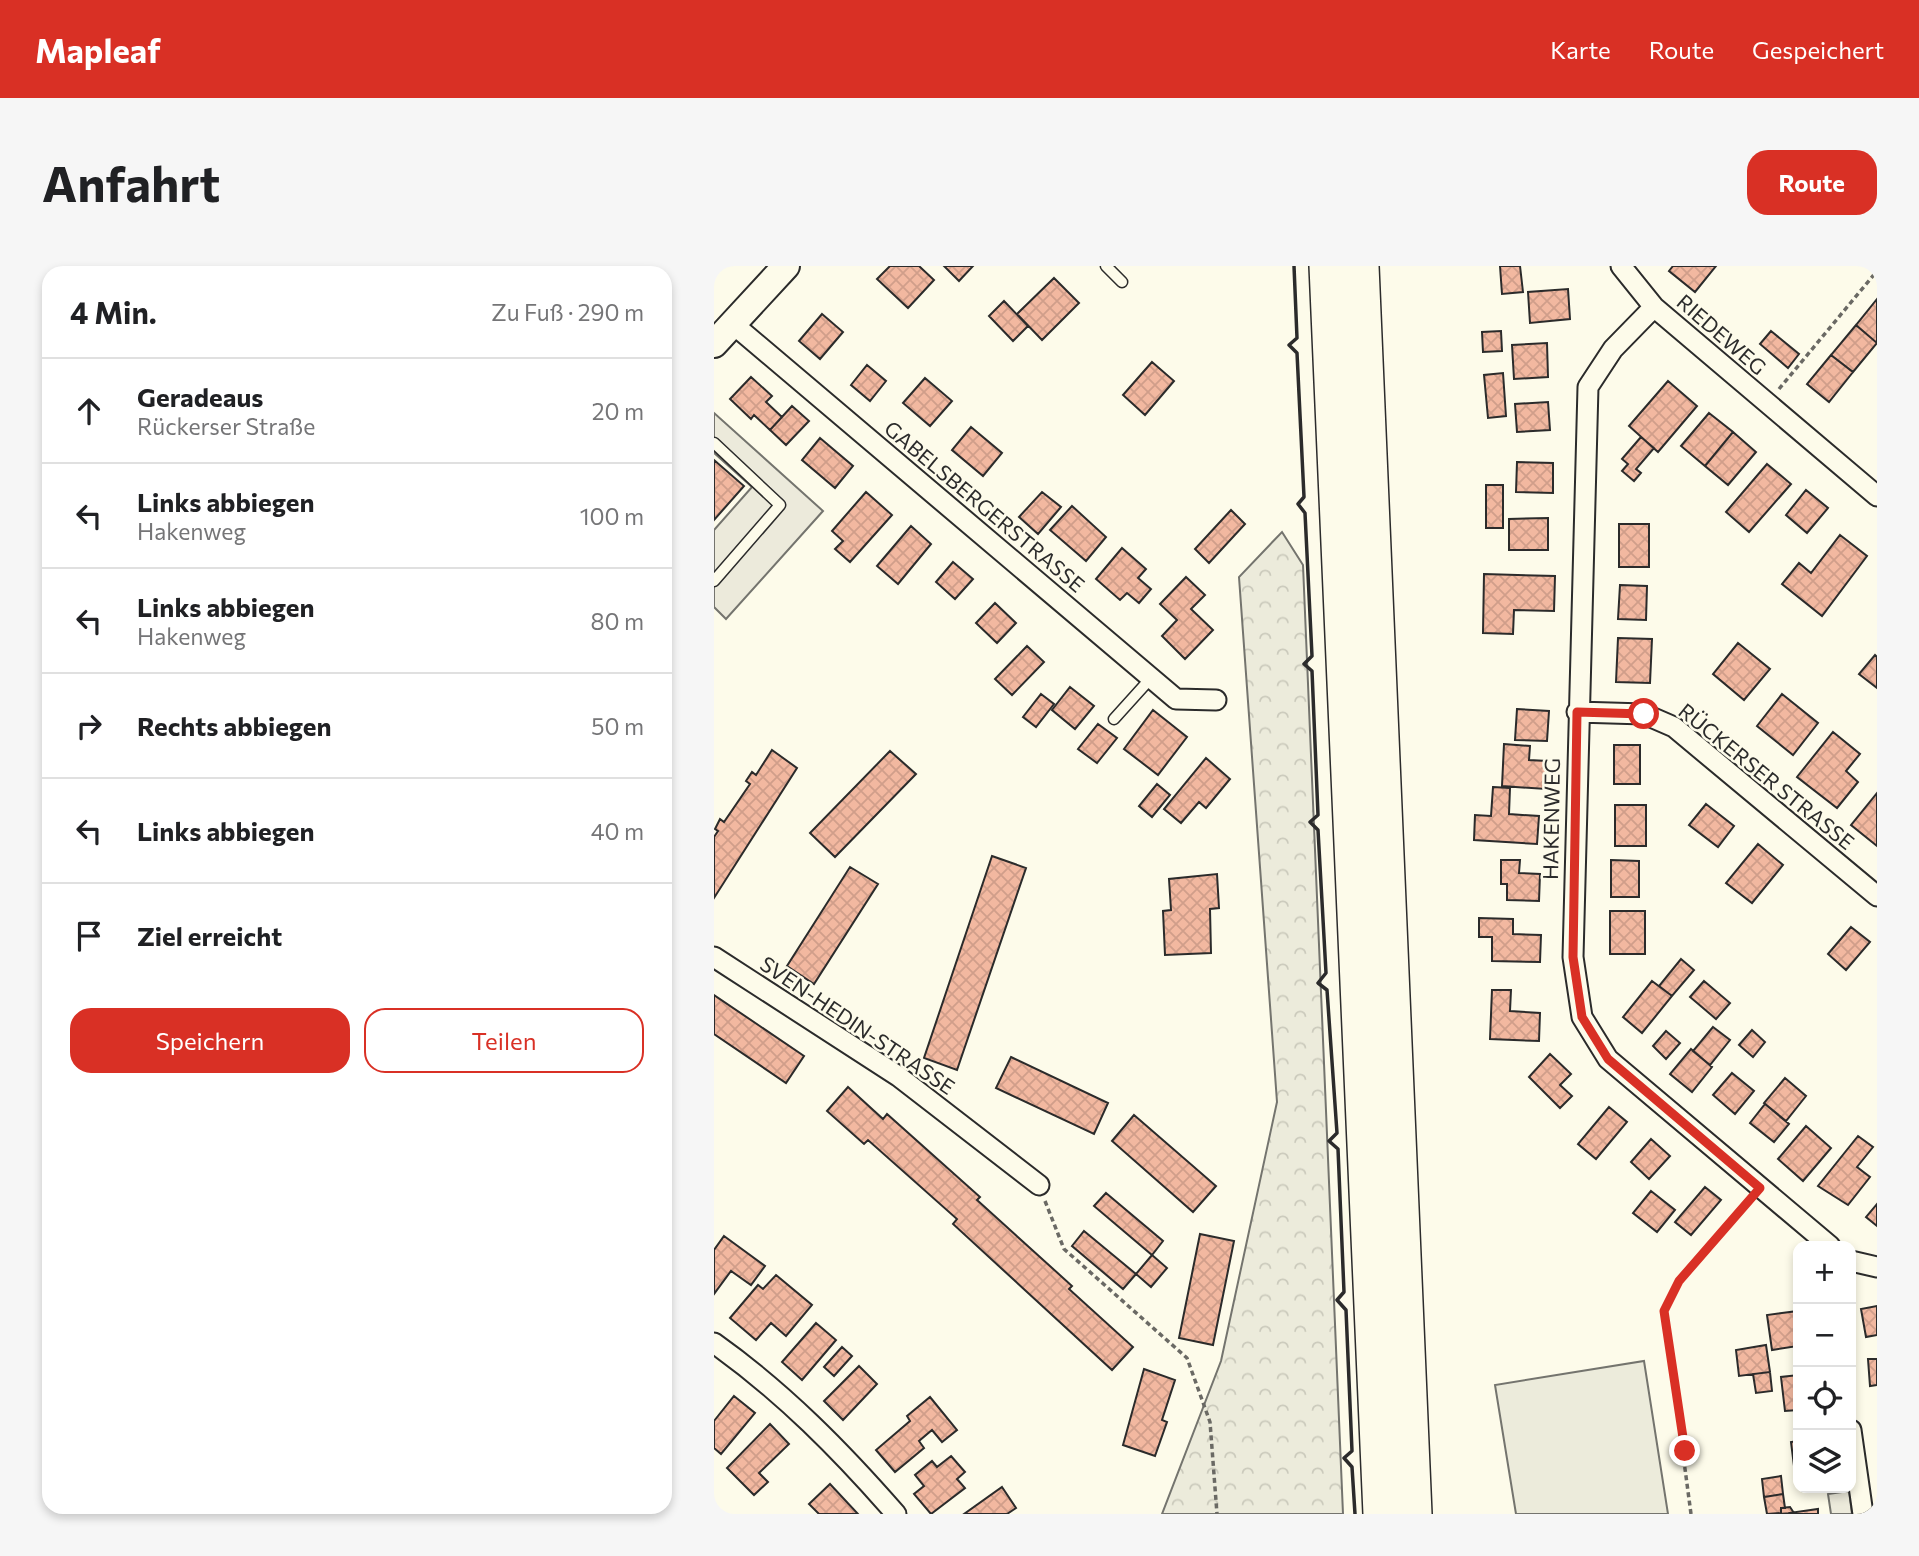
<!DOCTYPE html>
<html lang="de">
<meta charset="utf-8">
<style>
body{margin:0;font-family:Commissioner,sans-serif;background:#f6f6f6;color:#202124}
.controls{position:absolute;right:21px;bottom:21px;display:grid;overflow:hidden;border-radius:14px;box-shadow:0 4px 10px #0003}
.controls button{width:63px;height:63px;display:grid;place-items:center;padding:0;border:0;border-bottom:2px solid #e0e0e0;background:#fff;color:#202124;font:35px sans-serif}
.stop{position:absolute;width:21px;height:21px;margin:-16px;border:5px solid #d93025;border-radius:50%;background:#fff}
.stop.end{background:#d93025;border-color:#fff;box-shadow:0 2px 7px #0008}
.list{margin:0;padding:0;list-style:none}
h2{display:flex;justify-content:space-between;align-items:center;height:91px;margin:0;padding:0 28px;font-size:30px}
h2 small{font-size:23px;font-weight:400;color:#757577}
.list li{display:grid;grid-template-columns:46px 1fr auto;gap:21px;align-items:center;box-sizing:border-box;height:105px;padding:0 28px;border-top:2px solid #e0e0e0}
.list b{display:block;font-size:26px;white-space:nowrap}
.list p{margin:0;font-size:23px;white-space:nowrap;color:#757577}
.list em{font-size:23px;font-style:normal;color:#757577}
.actions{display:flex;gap:14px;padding:21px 28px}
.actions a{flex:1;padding:16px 0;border:2px solid #d93025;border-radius:21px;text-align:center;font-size:24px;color:#d93025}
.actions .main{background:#d93025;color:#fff}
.icon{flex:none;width:38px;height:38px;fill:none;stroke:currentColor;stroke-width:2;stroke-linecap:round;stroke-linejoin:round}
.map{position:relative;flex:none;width:1163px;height:1248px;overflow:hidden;border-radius:21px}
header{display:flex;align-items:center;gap:42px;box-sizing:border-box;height:98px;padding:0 35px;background:#d93025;color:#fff}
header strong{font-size:33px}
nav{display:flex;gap:38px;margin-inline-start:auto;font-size:24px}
.intro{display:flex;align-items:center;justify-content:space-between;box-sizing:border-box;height:168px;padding:0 42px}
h1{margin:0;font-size:49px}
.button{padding:18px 32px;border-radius:21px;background:#d93025;color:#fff;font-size:24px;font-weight:700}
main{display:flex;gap:42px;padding:0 42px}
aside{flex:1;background:#fff;border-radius:21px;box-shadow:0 4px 10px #0003}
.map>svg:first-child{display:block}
</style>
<header>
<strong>Mapleaf</strong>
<nav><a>Karte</a><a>Route</a><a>Gespeichert</a></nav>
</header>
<div class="intro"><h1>Anfahrt</h1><a class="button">Route</a></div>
<main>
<aside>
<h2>4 Min.<small>Zu Fuß · 290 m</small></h2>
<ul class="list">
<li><svg class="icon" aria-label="ahead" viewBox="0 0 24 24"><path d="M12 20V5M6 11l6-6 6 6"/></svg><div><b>Geradeaus</b><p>Rückerser Straße</p></div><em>20 m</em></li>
<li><svg class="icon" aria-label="left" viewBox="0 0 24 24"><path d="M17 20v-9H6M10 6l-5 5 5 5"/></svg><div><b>Links abbiegen</b><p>Hakenweg</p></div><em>100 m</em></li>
<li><svg class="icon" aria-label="left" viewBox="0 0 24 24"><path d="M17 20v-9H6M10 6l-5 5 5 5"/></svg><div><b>Links abbiegen</b><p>Hakenweg</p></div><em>80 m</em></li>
<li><svg class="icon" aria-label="right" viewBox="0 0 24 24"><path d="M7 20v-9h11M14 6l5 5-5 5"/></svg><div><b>Rechts abbiegen</b></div><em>50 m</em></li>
<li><svg class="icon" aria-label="left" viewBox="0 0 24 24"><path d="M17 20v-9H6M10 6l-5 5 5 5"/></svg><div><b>Links abbiegen</b></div><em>40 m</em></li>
<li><svg class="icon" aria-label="arrive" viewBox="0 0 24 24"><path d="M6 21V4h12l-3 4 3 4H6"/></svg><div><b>Ziel erreicht</b></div></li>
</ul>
<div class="actions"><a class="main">Speichern</a><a>Teilen</a></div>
</aside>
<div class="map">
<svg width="1163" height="1248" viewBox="0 0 1163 1248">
<defs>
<pattern id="forest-crowns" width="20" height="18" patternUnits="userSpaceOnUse" patternTransform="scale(1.75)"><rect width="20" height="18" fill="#ecebdb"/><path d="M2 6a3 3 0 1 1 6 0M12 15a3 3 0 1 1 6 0" fill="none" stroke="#cbcabc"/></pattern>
<pattern id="building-cross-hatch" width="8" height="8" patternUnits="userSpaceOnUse" patternTransform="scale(1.75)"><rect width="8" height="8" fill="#f2b8a0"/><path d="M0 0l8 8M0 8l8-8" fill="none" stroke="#d09e8a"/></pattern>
</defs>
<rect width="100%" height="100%" fill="#fdfbea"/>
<path fill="url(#forest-crowns)" stroke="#74746e" stroke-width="2" d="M568,266l21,33 40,949h-181l59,-153 56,-259 -38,-525z"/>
<path fill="#ecebdb" stroke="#74746e" stroke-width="2" d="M930,1095l24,153h-152l-21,-129z"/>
<path fill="#eceadb" stroke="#74746e" stroke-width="2" d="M0,147l109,98 -97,108 -12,-12v-77l38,-43 -38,-34z
M1135,1225l3,23h-21l-3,-20z"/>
<path fill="url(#building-cross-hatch)" stroke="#2b2b2b" stroke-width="2" d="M176,0h29l15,14 -26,28 -31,-29z
M230,0h29l-14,15z
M786,0h20l3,26 -21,2z
M959,0h43l-21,26 -26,-21z
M340,12l25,25 -37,37 -25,-26z
M854,23l2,30 -40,4 -2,-31z
M1163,33v44l-21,-18z
M290,35l24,25 -15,15 -24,-25z
M108,48l21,18 -23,27 -21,-18z
M1142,59l21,18 -24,29 -22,-17z
M787,65l1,20 -19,1 -1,-20z
M1057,65l28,23 -11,14 -28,-24z
M833,77l1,34 -34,2 -2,-34z
M1117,89l22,17 -24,30 -22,-18z
M438,96l22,19 -29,34 -22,-20z
M153,99l19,16 -16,20 -19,-16z
M789,107l3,43 -18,2 -4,-43z
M37,111l21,19 -6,6 16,15 -12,13 -16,-15 -3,4 -21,-20z
M211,112l27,23 -22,25 -27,-23z
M954,115l29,25 -39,46 -29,-26z
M834,136l2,28 -33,2 -2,-28z
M78,140l17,15 -23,24 -16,-15z
M995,147l24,19 -28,34 -24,-20z
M257,161l31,26 -19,23 -31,-26z
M1019,166l23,20 -28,33 -23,-19z
M927,171l13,11 -18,21 5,4 -7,8 -12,-10 6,-7 -6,-5z
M106,172l33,28 -18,22 -33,-28z
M0,194l30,26 -30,34z
M803,196l36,1v30l-37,-1z
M1053,198l24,20 -42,48 -23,-20z
M772,219h17v43h-17z
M1092,224l22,18 -21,25 -21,-18z
M152,226l26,23 -42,47 -15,-13 8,-8 -11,-10z
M328,226l19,15 -23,27 -19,-17z
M358,240l34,31 -20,24 -36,-31z
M517,244l14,14 -36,39 -14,-14z
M834,252v32h-39v-31z
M905,258h30v43h-30z
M197,260l20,18 -33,40 -21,-18z
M1126,269l27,21 -45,60 -40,-32 17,-21 12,10z
M408,282l24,21 -8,9 13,11 -12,14 -12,-10 -7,7 -24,-21z
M239,296l20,17 -18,20 -19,-17z
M770,308l71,2 -1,35 -40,-1 -1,24 -30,-1z
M472,311l19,18 -14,14 22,21 -28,29 -23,-23 15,-16 -17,-16z
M906,319l27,1 -1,34 -28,-1z
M281,337l21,20 -19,20 -21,-20z
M904,372l34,1 -2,44 -34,-1z
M1024,377l32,26 -26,31 -31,-26z
M313,380l17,16 -32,33 -17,-16z
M1161,389l2,2v31l-18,-14z
M356,421l24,19 -19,23 -23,-19z
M327,428l13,10 -18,23 -13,-10z
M1068,428l36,29 -25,32 -36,-29z
M803,443l32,2 -2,30 -32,-1z
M439,444l34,27 -29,38 -34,-26z
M384,458l19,14 -20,25 -19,-14z
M1119,466l27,22 -14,17 12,11 -21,26 -40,-31z
M790,478l26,2 -1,14 18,1 -1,28 -44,-3z
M900,479h26v39h-26z
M58,484l25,18 -83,130v-61l4,-6 -3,-2 5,-10 4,3 26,-38 -4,-3 6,-9 4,3z
M176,485l26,23 -81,83 -25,-24z
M492,492l24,21 -24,29 -7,-6 -18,21 -17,-14z
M443,518l13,11 -18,22 -13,-11z
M779,521l17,1 -1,26 30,2 -2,28 -63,-4 1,-25 16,1z
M1163,527v53l-26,-21z
M992,538l28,22 -16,21 -29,-22z
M901,539h31v41h-31z
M1044,578l25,21 -31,38 -26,-20z
M278,590l34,12 -69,202 -33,-12z
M787,594h19l-1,13 21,1 -1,27 -32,-1v-16h-6z
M897,594l28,1v36h-28z
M136,601l28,17 -64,100 -27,-18z
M503,608l2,34 -9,1 1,44 -46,2 -2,-44 8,-1 -2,-31z
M896,645h35v43h-35z
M765,652l34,1v15l28,1 -1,27 -48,-1v-24h-13z
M1137,661l19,15 -24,28 -18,-16z
M967,693l13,11 -22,26 -13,-10z
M938,715l20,15 -30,37 -19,-16z
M990,715l26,22 -14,16 -26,-22z
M778,724h19l-1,21 30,2 -1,28 -49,-2z
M0,729l90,61 -18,27 -72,-49z
M999,761l17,13 -20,25 -17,-14z
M1038,764l13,12 -12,15 -14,-12z
M952,765l14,12 -14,16 -13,-13z
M977,783l21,18 -20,25 -22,-18z
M836,788l21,20 -11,11 12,11 -12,12 -31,-31z
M297,791l97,46 -14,31 -98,-46z
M1018,807l22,18 -19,23 -22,-19z
M1071,812l21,18 -20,25 -22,-18z
M134,821l35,32 4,-5 93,83 -3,3 95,86 -3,3 64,58 -21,23 -159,-146 4,-5 -89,-79 -4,4 -37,-33z
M1051,838l24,20 -15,18 -24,-19z
M895,841l18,15 -31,37 -18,-15z
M420,849l82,71 -23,26 -81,-71z
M1092,860l25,22 -28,33 -25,-22z
M1144,870l15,11 -16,20 13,10 -22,28 -30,-19z
M937,873l19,17 -21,23 -18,-17z
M991,921l16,13 -30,35 -16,-13z
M937,925l24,19 -18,22 -24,-19z
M392,927l57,48 -11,14 -58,-49z
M1163,938v22l-11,-9z
M370,965l52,43 -13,15 -51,-43z
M486,968l34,7 -21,104 -34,-7z
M10,970l41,30 -14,19 -20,-14 -17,23v-44z
M438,989l15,13 -16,19 -15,-13z
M62,1009l36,30 -26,31 -15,-13 -15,17 -26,-22 28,-33 5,4z
M1163,1040v29l-11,2 -5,-28z
M1084,1045v35l-26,4 -5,-35z
M102,1057l20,17 -34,40 -20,-18z
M1052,1079l4,27 -31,4 -3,-26z
M128,1081l10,9 -18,20 -10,-9z
M1154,1093h9v26l-7,1z
M145,1100l18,18 -34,36 -19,-19z
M430,1103l31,11 -13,40 5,2 -12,34 -32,-11z
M1056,1106l2,19 -16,2 -3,-19z
M1084,1109v35l-13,1 -4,-34z
M20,1130l21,17 -34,41 -7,-6v-27z
M216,1131l27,33 -15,12 -10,-12 -13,11 5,7 -29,24 -19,-22 34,-29 -3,-5z
M56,1158l19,20 -30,29 9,9 -14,13 -27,-27z
M1084,1175v41h-2l-5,-40z
M237,1190l14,16 -8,7 8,9 -34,26 -17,-20 10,-8 -9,-11 17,-14 5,6z
M1067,1210l2,18 -19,3 -2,-18z
M116,1218l28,30h-39l-10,-10z
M288,1221l14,21 -9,6h-43z
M1069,1228l2,14h-4v5l-14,1 -3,-17z
M1076,1241l4,6 -17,1 4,-1v-5z
M1104,1243v5h-29v-1z"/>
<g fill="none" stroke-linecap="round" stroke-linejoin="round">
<defs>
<path id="lane" d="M392,0l16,16
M0,177l66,62 -66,76
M400,453l37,-41"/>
<path id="street" d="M907,0l33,41 223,189
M940,41l-41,42 -25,38 -15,570 9,60 26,42 222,187
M19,58l443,375 40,1
M863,446l67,2 30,13 203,169
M0,691l184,119 141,109
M1137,995l26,6
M0,1077c69,49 127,108 182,171
M1137,1164l12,84"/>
<path id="secondary" d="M0,78l72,-78"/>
<path id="highway" d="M613,0l54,1248
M647,0l53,1248"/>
</defs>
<use href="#lane" stroke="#2b2b2b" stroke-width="13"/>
<use href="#street" stroke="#2b2b2b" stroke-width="23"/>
<use href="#secondary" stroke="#2b2b2b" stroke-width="30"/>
<use href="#highway" stroke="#2b2b2b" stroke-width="38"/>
<path stroke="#6a6964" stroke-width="3.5" stroke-dasharray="5 3.5" stroke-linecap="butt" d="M1065,123l98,-118
M331,935l19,48 123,109 23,64 7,92
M977,1248l-27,-203 15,-30 68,-78"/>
<use href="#lane" stroke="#fdfbea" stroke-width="10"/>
<use href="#street" stroke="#fdfbea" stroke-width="19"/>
<use href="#secondary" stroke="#fdfbea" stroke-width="26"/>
<use href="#highway" stroke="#fdfbea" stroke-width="35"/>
<path stroke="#2b2b2b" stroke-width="3.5" d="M580,0l3,72 -8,7 8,8 7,144 -6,7 7,9 7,143 -8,8 8,7 6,144 -8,7 8,8 8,143 -8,10 9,7 10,143 -8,8 9,8 6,143 -7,8 9,10 6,141 -8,7 8,9 3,47"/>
</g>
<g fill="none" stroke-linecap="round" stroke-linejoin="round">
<path stroke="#d93025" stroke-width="9" d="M930,448l-67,-2 -4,245 9,60 26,42 152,129 -81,93 -15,30 21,140"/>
</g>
<g text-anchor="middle" stroke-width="5" stroke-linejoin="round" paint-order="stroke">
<g font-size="21" fill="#2b2b2b" stroke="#fdfbea">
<text transform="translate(1007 69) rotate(41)" y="7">RIEDEWEG</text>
<text transform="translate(270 241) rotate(40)" y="7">GABELSBERGERSTRASSE</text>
<text transform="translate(1052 511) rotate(39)" y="7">RÜCKERSER STRASSE</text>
<text transform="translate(838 553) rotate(-89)" y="7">HAKENWEG</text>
<text transform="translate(143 760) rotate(34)" y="7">SVEN-HEDIN-STRASSE</text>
</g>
</g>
</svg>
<div class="controls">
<button>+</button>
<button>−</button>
<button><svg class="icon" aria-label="locate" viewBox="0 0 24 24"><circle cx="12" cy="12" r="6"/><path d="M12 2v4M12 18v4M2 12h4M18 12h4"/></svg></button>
<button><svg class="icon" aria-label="layers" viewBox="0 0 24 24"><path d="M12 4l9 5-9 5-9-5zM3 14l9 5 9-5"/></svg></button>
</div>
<div class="stop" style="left:930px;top:448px"></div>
<div class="stop end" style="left:971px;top:1185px"></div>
</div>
</main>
